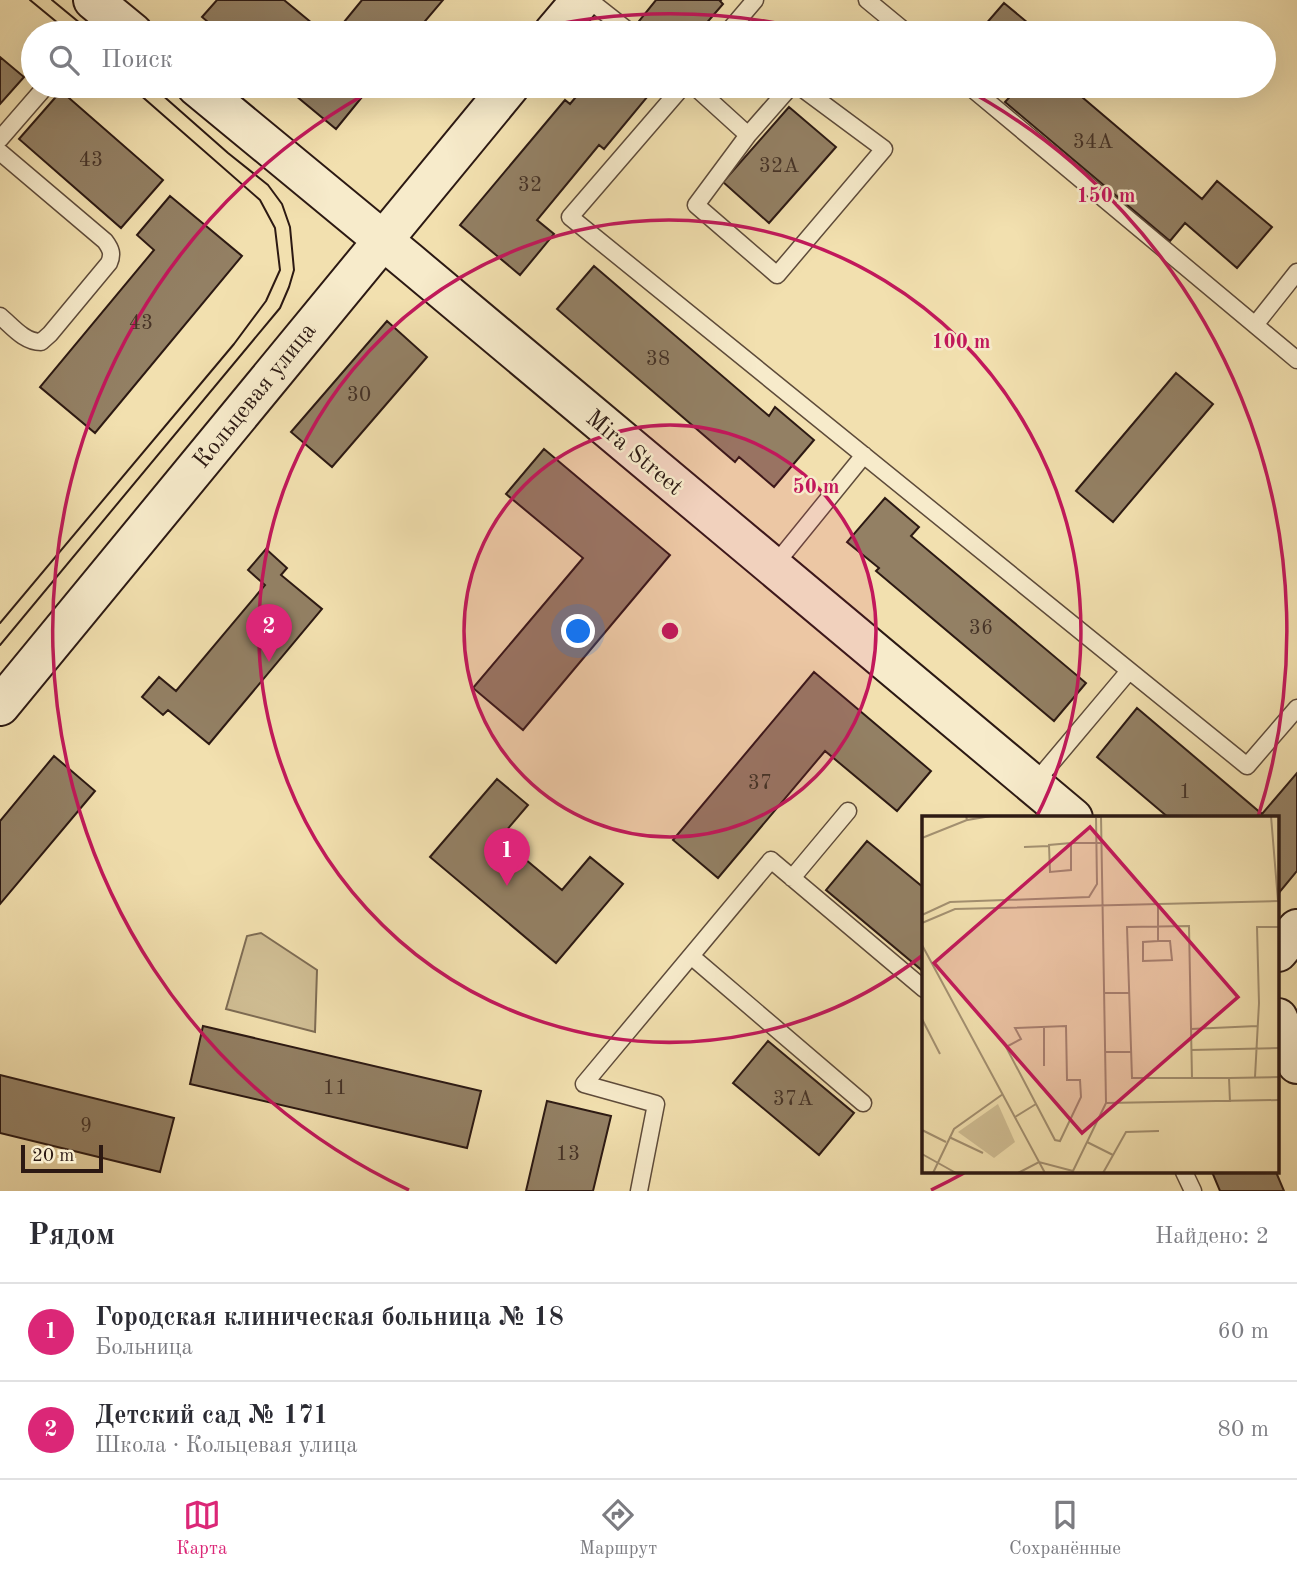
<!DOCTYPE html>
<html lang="ru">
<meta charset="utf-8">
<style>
body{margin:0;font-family:"Old Standard TT",serif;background:#f7f7f7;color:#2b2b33}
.scale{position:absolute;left:21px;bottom:18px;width:82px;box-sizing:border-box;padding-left:7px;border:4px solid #2c1913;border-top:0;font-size:19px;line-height:24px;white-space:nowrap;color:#2c1913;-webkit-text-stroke:5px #f7ebcb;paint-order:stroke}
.you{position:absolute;left:579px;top:632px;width:24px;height:24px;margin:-18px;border:5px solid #fff;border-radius:50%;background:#1a73e8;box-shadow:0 0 0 10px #1a73e833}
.badge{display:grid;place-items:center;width:46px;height:46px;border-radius:50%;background:#db2777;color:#fff;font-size:23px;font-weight:700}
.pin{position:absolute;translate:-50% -58px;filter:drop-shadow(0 2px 4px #0008)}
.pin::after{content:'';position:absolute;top:37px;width:24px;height:21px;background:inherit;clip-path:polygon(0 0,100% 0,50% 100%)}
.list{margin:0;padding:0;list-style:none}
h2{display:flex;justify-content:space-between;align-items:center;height:91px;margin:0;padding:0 28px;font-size:30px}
h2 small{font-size:23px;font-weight:400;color:#7c7c81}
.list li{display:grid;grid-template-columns:46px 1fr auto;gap:21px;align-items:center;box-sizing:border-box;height:98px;padding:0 28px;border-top:2px solid #e1e1e2}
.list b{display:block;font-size:26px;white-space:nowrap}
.list p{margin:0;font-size:23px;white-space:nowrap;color:#7c7c81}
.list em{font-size:23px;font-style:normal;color:#7c7c81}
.icon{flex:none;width:38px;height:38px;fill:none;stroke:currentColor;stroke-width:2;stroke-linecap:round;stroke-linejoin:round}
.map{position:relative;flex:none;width:1297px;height:1191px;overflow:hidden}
.search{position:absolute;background:#fff;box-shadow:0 7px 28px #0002;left:21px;right:21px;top:21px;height:77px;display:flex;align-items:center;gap:18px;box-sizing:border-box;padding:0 24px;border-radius:38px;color:#7c7c81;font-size:26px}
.sheet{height:287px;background:#fff}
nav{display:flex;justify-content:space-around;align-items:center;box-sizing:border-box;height:98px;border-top:2px solid #e1e1e2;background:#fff;font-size:19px;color:#7c7c81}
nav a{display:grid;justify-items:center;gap:4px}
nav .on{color:#db2777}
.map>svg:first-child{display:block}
</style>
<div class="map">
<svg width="1297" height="1191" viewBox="0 0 1297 1191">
<rect width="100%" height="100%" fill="#f2e0af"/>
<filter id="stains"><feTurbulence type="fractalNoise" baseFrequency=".00286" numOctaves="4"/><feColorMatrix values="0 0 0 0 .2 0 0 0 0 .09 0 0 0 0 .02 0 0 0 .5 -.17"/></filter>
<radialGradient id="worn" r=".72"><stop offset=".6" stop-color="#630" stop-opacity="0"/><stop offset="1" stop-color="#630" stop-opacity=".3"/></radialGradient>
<path fill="#d0be94" stroke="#7e6c54" stroke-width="2" d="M261,933l56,37 -2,62 -89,-23 21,-73z"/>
<path fill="#938064" stroke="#2c1913" stroke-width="2" d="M217,0h67l40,33h-103l-19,-16z
M362,0h81l-28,33h-80z
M656,0h65l-1,1 3,3 -25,29h-45l-14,-12z
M1004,3l36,30h-62z
M0,57l24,20 -24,27z
M284,86h87l-35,43z
M585,86h63l5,4 -49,59 -5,-4 -62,75 17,14 -34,41 -60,-50 105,-125 5,4z
M1020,86h49l133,113 15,-18 55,46 -35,41 -52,-45 -15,18 -165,-139z
M61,91l102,89 -42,48 -102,-89z
M789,107l47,40 -67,76 -46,-41z
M170,196l72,60 -147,177 -55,-46 114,-137 -17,-15z
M594,266l175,150 6,-9 39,33 -40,47 -35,-30 -4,5 -178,-153z
M387,321l40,36 -95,110 -41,-35z
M1176,373l37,31 -100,118 -37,-31z
M544,449l126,106 -147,175 -50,-42 110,-130 -77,-64z
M885,498l34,29 -8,9 175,147 -32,38 -178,-150 3,-3 -32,-26z
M266,549l21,19 -6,7 41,34 -113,135 -41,-34 -5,5 -21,-18 17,-20 17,14 89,-106 -17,-15z
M814,672l117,99 -34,40 -72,-60 -107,127 -45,-38z
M1137,708l125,106 35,-41v98l-19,23v-76h-109l-72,-61z
M54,756l41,35 -95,113v-83z
M497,779l31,26 -28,33 62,52 28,-33 33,27 -67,79 -126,-106z
M867,841l57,47v84l-98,-82z
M203,1026l278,65 -14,57 -277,-64z
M768,1041l86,72 -35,42 -86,-72z
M0,1075l174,43 -14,54 -160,-39z
M547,1101l64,15 -18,75h-67z
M1212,1172h64l8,19h-64z"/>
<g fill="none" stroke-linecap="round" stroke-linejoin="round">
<defs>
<path id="lane" d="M589,0l42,33
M867,0l40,33
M91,33l17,-20
M727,33l28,-33
M683,86l-113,131 677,549 50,-58
M694,86l54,49
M791,86l-43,49 -52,70 81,70 107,-126 -85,-63
M969,86l328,274
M0,139l46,-53
M0,152l105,89c6,8 8,13 4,22l-59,71 -9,8c-17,0 -29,-16 -41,-26
M1255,325l42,-53
M773,567l91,-112
M1033,785l96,-114
M792,878l56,-67
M691,956l172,147
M1184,1172l9,19
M639,1191l17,-87 -72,-20 187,-224 153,129"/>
<path id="secondary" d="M93,0l40,33
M553,33l28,-33
M196,86l212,175 665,557
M0,706l510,-620
M1278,952l19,-23
M1278,1018l19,46"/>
</defs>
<use href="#lane" stroke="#5e4b3a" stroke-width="19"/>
<use href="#secondary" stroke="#2c1913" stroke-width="42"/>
<use href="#lane" stroke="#f7ebcb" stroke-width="16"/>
<use href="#secondary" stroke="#f7ebcb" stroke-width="38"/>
<path stroke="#2c1913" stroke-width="2" d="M30,0l40,33
M52,0l40,33
M0,623l234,-279 32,-43 14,-31 -5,-42 -15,-28 -130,-114
M0,645l280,-337 9,-21 5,-17 -4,-43 -8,-23 -14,-19 -40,-32 -76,-67"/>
</g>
<circle cx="670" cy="631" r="206" fill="#c2185b" fill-opacity=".12"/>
<g fill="none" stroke="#c2185b" stroke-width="3.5">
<circle cx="670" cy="631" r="206"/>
<path d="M923 955A411 411 0 1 1 1036 818"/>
<path d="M964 1173A617 617 0 0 1 931 1190M409 1190A617 617 0 0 1 380 86M521 32A617 617 0 0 1 819 32M960 86A617 617 0 0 1 1258 817"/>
</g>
<g text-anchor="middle" stroke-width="5" stroke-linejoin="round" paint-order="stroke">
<g font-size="21" fill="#463327">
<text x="1093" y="148">34А</text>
<text x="91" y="166">43</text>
<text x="779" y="172">32А</text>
<text x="530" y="191">32</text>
<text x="141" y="329">43</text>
<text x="658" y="365">38</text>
<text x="359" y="401">30</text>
<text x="981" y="634">36</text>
<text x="760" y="789">37</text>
<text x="1185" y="798">1</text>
<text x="335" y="1094">11</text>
<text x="793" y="1105">37А</text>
<text x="86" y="1132">9</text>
<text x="568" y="1160">13</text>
</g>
<g font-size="24" fill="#2c1913" stroke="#f7ebcb">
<text transform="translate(254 395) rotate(-51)" y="8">Кольцевая улица</text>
<text transform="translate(635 452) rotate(40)" y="8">Mira Street</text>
</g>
</g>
<g transform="translate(922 816)">
<rect width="357" height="357" fill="#f2e0af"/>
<path d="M76,288l17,38 -21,16 -36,-26z" fill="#d0be94"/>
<path fill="none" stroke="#a39071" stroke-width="2" d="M44,0l1,4 24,-4M141,0l38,1M349,0l7,85M0,22l45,-18M149,27l-22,2 1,27 21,-2v-27h30M102,31l25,-1M236,88v37l-15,1v19l29,-1 -2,-19h-12M0,99l28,-13 139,-5 8,-13 -1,-68M0,107l33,-14 324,-8M0,129l123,228M182,177h25M0,203l18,35M144,210l1,54h13l1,17 -21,44 -5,-1 -49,-93 15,-8 -6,-11zM122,211v39M269,213l66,-3M269,234l88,-2M183,236h26M333,261l4,-74 -2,-76h22M270,262h-60l-5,-151 62,-1 3,152h37l1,24M307,262l50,-1M184,287l173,-3M93,301l21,-13M0,314l24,12M27,321l34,16M165,326l26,13M0,338l34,19M11,357l21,-44 49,-35M96,357l21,-11 34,9M150,357l34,-70 -5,-287M181,357l23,-41 33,-1"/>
<path fill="#c2185b" fill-opacity="0.15" stroke="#c2185b" stroke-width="3.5" d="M168,11l148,170 -156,136 -148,-170z"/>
<rect width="357" height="357" fill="none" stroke="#2c1913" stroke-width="3.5"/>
</g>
<circle cx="670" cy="631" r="10" fill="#c2185b" stroke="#f7ebcb" stroke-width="3.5"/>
<g font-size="21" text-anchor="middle" font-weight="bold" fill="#c2185b" stroke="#f7ebcb" stroke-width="5" stroke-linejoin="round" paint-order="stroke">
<text x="1106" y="202">150 m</text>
<text x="961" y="348">100 m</text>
<text x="816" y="493">50 m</text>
</g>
<rect width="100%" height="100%" filter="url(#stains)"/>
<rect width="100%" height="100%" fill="url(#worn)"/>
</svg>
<div class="scale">20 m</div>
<div class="you"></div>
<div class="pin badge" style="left:507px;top:886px">1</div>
<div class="pin badge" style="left:269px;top:662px">2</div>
<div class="search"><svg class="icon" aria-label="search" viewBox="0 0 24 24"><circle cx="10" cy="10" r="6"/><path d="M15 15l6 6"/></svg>Поиск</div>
</div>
<section class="sheet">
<h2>Рядом<small>Найдено: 2</small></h2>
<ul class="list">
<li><span class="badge">1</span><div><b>Городская клиническая больница № 18</b><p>Больница</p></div><em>60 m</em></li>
<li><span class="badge">2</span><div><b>Детский сад № 171</b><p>Школа · Кольцевая улица</p></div><em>80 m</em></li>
</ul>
</section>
<nav>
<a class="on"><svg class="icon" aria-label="map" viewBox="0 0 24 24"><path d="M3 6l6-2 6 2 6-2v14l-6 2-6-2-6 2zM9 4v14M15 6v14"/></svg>Карта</a>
<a><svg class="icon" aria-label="directions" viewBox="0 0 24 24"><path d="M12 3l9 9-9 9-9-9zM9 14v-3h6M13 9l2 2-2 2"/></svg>Маршрут</a>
<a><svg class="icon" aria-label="saved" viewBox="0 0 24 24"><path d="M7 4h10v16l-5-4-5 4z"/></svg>Сохранённые</a>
</nav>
